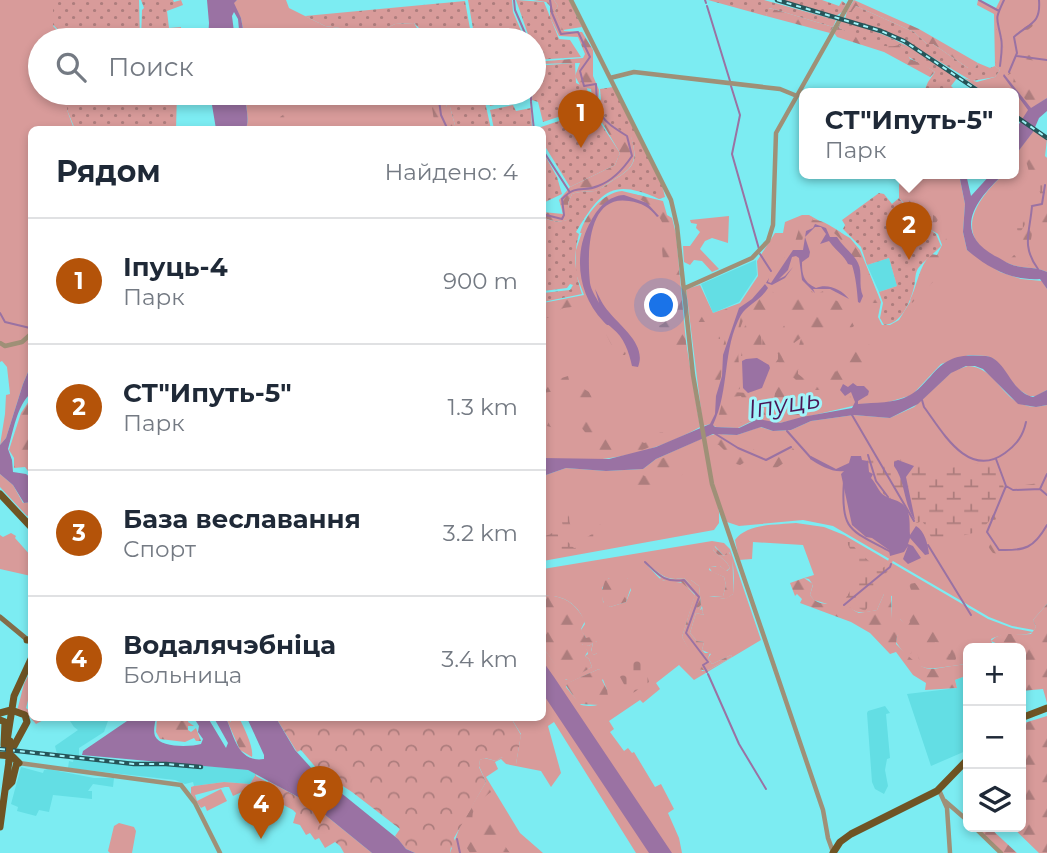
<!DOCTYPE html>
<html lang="ru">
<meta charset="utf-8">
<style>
body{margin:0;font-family:Montserrat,sans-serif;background:#f6f6f7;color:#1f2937}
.controls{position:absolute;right:21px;bottom:21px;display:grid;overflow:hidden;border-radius:10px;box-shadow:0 4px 10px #0003}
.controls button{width:63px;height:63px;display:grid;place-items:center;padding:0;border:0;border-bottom:2px solid #e0e1e3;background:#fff;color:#1f2937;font:35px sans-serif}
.you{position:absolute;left:662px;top:306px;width:24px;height:24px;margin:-18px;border:5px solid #fff;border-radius:50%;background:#1a73e8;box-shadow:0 0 0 10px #1a73e833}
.badge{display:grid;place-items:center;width:46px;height:46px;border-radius:50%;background:#b45309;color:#fff;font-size:23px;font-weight:700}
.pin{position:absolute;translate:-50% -58px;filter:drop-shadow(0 2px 4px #0008)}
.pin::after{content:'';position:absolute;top:37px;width:24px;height:21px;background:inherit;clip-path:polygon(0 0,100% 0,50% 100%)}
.popup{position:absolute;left:799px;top:88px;width:220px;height:91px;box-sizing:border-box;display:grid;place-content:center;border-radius:10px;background:#fff;filter:drop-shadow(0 2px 5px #0005);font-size:23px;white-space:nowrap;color:#747a83}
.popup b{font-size:26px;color:#1f2937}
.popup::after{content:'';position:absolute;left:50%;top:100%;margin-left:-14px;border:14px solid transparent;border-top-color:#fff}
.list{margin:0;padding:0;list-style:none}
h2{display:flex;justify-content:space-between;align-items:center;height:91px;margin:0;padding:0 28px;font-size:30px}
h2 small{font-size:23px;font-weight:400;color:#747a83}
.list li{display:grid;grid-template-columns:46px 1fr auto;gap:21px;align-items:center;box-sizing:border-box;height:126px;padding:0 28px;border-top:2px solid #e0e1e3}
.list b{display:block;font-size:26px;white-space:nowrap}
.list p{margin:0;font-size:23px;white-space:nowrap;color:#747a83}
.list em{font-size:23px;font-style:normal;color:#747a83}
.icon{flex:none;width:38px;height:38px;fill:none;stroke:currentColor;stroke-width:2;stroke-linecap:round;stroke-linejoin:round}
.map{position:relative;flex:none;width:1047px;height:853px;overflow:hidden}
.search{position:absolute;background:#fff;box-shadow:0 4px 10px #0003;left:28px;top:28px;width:518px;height:77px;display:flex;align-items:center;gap:18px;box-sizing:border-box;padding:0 24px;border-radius:38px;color:#747a83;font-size:26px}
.panel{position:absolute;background:#fff;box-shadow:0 4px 10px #0003;left:28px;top:126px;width:518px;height:595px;border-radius:10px}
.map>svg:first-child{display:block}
</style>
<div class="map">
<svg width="1047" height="853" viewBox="0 0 1047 853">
<defs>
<pattern id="forest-firs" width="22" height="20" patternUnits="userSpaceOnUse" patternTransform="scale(1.75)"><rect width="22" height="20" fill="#d89b9a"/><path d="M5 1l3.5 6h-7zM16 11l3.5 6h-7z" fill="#ad7d7d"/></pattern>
<pattern id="wetland-marsh" width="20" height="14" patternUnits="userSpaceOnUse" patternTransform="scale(1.75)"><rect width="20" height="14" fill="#d89b9a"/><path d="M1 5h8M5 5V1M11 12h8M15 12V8" fill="none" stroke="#ad7d7d"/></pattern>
<pattern id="cemetery-stones" width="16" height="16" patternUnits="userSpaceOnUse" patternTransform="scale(1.75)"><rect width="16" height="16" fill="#d89b9a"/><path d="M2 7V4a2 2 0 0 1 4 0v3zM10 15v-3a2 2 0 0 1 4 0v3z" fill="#ad7d7d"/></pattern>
<pattern id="park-crowns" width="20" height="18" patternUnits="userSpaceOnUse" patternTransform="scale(1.75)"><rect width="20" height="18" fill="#d89b9a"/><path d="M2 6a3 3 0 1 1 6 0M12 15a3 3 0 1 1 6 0" fill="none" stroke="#ad7d7d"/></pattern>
<pattern id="garden-dots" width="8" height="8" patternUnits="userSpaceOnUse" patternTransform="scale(1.75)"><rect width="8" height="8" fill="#d89b9a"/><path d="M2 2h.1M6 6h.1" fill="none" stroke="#ad7d7d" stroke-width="1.8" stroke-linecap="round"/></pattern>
</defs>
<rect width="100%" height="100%" fill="#7cecf2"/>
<path fill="#63dee4" d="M889,258l8,28 -18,6 -12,-27z
M756,260l1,15 -18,27 -26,11 -12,-29z
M968,675v75l-37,16 -24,-72 50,-6 -2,-8z
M885,706l5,7 -4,1 4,44 -3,1 -2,11 3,16 -4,8 -9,-5 -3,-7 -5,-69 1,-2z
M68,718h41l-5,14 -25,16v9l71,6 1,-3 17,2 80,8 8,4 -6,10 -26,-2 -30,4 -1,-4 -8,2 -10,-4 -107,-12 1,-7 4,1 1,-5 -17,-3 -2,-8 23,-16 -4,-3z
M21,767l22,6 1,-3 4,-1 46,9h20l-1,9 -20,-3 -5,7h4v8l-39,-4 -4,17 -10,-2 -3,6 -19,-5 1,-4 -7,-3z"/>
<path fill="#d89b9a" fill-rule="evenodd" d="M0,0h53v26l12,12 19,-2v4h-44v53h43v3l-11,2 -5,5v7l7,19 -42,1 -1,235 -8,19 -17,54 -6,7 5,-31 1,-19 4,-1 -3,-27 -5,-6 -2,1z
M237,0h49l3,8 36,18 52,7 18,-9 19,-1 3,5 14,12h-186l-4,-22 -8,-15z
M978,0l18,8 4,-8h47v98l-16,11 -8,11 -9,-7v-19h-28l-22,-16 13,4 18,-5 5,-7 -5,-4 -1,-52 -17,-9z
M245,93h197l5,14h3l6,22h-210c4,-12 -1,-23 -1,-36z
M1034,130l13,9 -2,17 2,2v114c-12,-6 -25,-3 -37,-8 -57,-21 -42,-57 -6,-90h10v-17z
M904,174h55l6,30 -2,28 4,18 33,22 21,7 21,2 5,8v101l-11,6h-7l-11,-7 -24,-30 -7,-3 -18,-1 -28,9 -29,31 -27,8 -24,1 -81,19 -26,-3 -16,8 -22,-1 -6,-3 -7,2 -17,-137 14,-4 13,28 27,-10 18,-27 -1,-15 18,-28h8l2,-11 17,-7h7l41,23 10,12 21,52 -3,15 4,8h8l9,-5 45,-74 -3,-11 -42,-37v-13z
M620,192l23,4 23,25 34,206c-48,27 -103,39 -157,31v-29l2,-5 -2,-2v-119l41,-8 -8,-21v-24l9,-27 20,-25z
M729,216l-1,27 -16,-5 -7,3 -5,8 19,20 -7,3 -10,-11 -8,-1 -4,5 -6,-3 -1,-16h7l10,-14 -4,-4 1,-4 -6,-1 -1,-3z
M968,366c35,2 34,50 79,39v199l-14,16 3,7 -2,3 -22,-4 -23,-9 -156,-91 -30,-6 -64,6 -12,-4 -13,-35 -9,-50 10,-3 22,1 23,-8 13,4 18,-1 20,-9 43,-6 36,3 24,-11 39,-36z
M703,438l16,74v11l-5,7 -171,31v-85l23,-8 40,3 37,-2 13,-10z
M0,474l13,11 10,18 8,-1v12l-4,2 -27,-29z
M796,523l28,4 20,8 144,84 24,9 21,4c-11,6 -27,-1 -42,7l1,4 15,5h-39v16c-37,3 -47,15 -72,-22l1,-6 9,-11 -6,-6h-8v-23l-8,-2 -7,16c-17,3 -18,5 -33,-6l-13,1 -17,-5 -4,-5 3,-10 -4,-6 -5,-1 10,-3 -11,-30 -50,-3 -1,17 -13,1 -4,-20c12,-17 42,-15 61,-17z
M11,533l5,3 -1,2 16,18v20l-31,-7v-34l3,2z
M712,541l12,2 6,6 31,91 -67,40 -15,-15 -23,18 4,6 -17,14 -3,-3 -31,21 5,8 -4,3 14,19 4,-3 4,5 2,-1 21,35 6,-3 13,25 -6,4 11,25 3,15h-46l-82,-131 -6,4 13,47 -10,14 -10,-16 -35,-7 -5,-5 -6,3 3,7 -12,8 34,56 23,20h-93l11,-29 25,-42 -7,-16 1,-6 4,-2 12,3 6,-4 14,7 5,-30 -10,-16h31l1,-71 23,33 26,-13 -3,-8 -4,-3 3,-2 -1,-4 -4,-3 -1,-4 7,3 4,-3 -2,8 3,4 3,-2v-11l-11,-4 -5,-8 4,-6c-4,-15 -16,-26 -32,-28 -4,0 -7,0 -10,-2v-25zM715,546l9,10 5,-4c6,10 5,30 4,42l-8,5 -16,-3h14l3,-11 -2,-8 -15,-7 1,-3 10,-1 6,5 4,-3 -3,-5 -14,-13zM644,562c16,10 19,20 40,16l7,7v-5l8,6 2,19 -3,3 2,2 2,-4 1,2 -1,4 2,3 -8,-2 -6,20 7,8 7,1 -2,8 9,4 -3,4 4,6 19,-9 1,2 -26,14h-4l-20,-34 13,-42 -12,-12 -22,-3zM609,578h18l4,12 -5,12 -16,5 -7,-5 -1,-14zM599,669l8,21c-5,15 -9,18 -26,15l-15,-18v-3z
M29,674l2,1v14l-5,19 5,4 1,6h15l-11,6 -9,-10 -10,-3 7,-27z
M256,774v2l11,6 -3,10 -18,3 -2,-4 -11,5 -4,-9h-4l-30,8 2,6 24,-12 6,12 -20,10 -2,-5 -4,2 -10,-14v-7l3,-1 30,-4 26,2z
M119,823l15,4 2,4 -4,22h-22l-2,-2 6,-25z"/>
<path fill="url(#forest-firs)" d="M533,0h21l4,6 -3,5 9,20 18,1 11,18v26l6,14 -1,14 9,18 24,14c8,28 1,33 -21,46 -5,3 -10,8 -15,9 -9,1 -15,0 -23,3l-4,9 3,16c-10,4 -19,3 -28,-2v-5l20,2 -4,-14 11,-13 45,-22 5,-12 -26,-44 -3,-20 -10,-2 -6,-11 5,-13 -46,1 1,-2 48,-4 2,-4 -7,-17 -19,-1 -9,-19v-11l-4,-4z
M854,0l65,29 59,34 -3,5h-7l-35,-24h-6l-13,-12 -58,-26 -4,6 -5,-1z
M1038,0h3c-2,20 -4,26 -22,35l-2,5 3,12 22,7 5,-2v6l-28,-5 -7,15 -4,2 -13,-13v-16l5,-9 -3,-2 -1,-8 8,-5 -3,7c2,6 4,24 3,30l5,2 -1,6 8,-14 -2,-17c14,-16 23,-5 24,-36z
M768,8l9,2 56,17 -3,6 -64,-17z
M841,23l-2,5 42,16 18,1 5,3 6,11 13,5 12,8 -5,5 -46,-25 -47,-15 -3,-4z
M1014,77l6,3 9,-3 5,2 5,20 -6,7 -3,-1 -17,-21z
M430,93h11l7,18 -2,8 7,3 3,7h-15l-3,-7 -4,-1z
M299,104h5l4,3 -1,9 5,7 1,6h-5l-6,-13 -6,-4 -8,13 -5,1 -4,-3 1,-6z
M1027,140l2,2 -4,7 9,-6v4l3,4 -6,5h4l1,5 8,-4 3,1v20l-13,12c-5,-7 -4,-20 -8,-28h-7l-4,4 3,9 -4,7 -6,-7 -5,4 -2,-1 4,-4h9c0,-15 3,-23 13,-34z
M622,191l41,10 4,14 5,3 4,16 11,120h-5l-3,-8 -7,2 -7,-2 -6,-20 5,-3 6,-12 -6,-9 4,-19 -4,-9 -2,-26 -8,-23 3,-1 6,9 3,-2c-8,-22 -25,-38 -50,-36l-16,12 -17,26h-3c6,-19 22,-40 42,-42z
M901,191l4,1c5,11 16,25 28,30v-7l6,3 -3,5c8,8 14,16 9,27l4,6 -3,2 -4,-3 -2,4 3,3 5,-2 2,5 -12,3 3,10 -3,6 -3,-1 2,-6 -10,12 -9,4 -3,7 -3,3 -2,-3c8,-16 8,-32 21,-46l6,1 5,-10 -4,-11 -12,-7 -25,-27 -2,-7z
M1044,191l2,12 -8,6h-4l-2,9 3,2 6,-2 2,-9 4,3v12l-9,1 -5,3 -3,17 2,18c-6,5 -19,3 -24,-2l6,-6 9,2 -2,-10 9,-40 8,-7z
M811,216l2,4c9,0 14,4 21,8 27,15 34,43 45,71l-1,4h-5l-9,-8 -5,-38h-7c-6,-14 -21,-31 -37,-34l-10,7 -3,11 -5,3 -20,27 9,-16 -2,-5 11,-8 6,-20 4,-1 1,2 1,-4z
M769,288l7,7 -11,10 13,-6 4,-5h12l11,7 4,-4 6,6 -1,-7 -6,-8 8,7 7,-4 7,7 12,5 12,23 -4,3 -1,7 4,3 -3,6 1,4 -4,-1 -1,-20 -5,-8 -8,3 -2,9 -4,-6 -2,5 -4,1 -6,-4v6l-10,7 -4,12 8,15 -3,2c-8,-11 -10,-21 -4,-33l-8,6 -2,-2 11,-15 -11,4 -1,-6 -5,-2 -1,-4 -3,3 5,-16 -6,5 -4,-4 -6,-1 -11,20 2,23 1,-19 2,-1v13l3,4 -1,15 -3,1 -18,-7 -5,2 3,-28 5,-10 -3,-3c-14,22 -5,51 -6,74l-10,2 1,-34 10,-40z
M577,297l4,3c-4,9 -12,6 -20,9v2l5,4 -2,3h-21v-13z
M588,302h3l12,20 19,19 5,10 -2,4h-6c-11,-12 -14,-27 -23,-40 -5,-6 -8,-6 -8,-13z
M692,304l5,1 8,10 10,3 -1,5h-5l1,3h5l3,-4 3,10 -4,3 3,2v2l-5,-1 1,-5 -5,1 -3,-12h-16l-3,-17z
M737,305l1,3 -16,47 -1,22 -5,14 -2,-3 -3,3 17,-63 -4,-18z
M785,324l3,2 -4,7 4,1c-6,10 -10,24 0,31l3,-10 -1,-8 3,-2 2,13 7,10 -4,2v4l12,9 8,-6 3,5h4l3,-13 4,-2 4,5 11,-20 -6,19 5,1 1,-9 11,-23 14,6 -8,1 -2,4 3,18 -4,2 5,6 -1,7 -3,-2 -5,3 -4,-4 -5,4 -5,-3 -4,9 5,6 6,-1 2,5 -5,3c-6,0 -15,0 -21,-3l-2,-11h-18l-12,-12 -10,-5 -6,7 4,3 7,-1v10l7,7v6l4,6 -1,5 -18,6 -22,-5 -17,6 -6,-3 -6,6 -2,-1v-4l-5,5h-7l6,-23 12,-4 1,2 -4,5 2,3 4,-5 6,3 2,-2 -4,-9 -11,1 3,-5 14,1 12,14 9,5 2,-1 -3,-4 3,-4 12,7 -8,-11 2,-11 -8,-2 5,-2 -5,-3 1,-9 11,-8 -2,-2 -4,3 4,-6v-5l-10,-3 11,-6 1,-13z
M543,373l9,8 16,-5 1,4h5l2,4 13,8 7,14 -1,5h-5c-15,-20 -23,-22 -47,-18z
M31,398h1l-1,77 -6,-8 -11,1v-10l-5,-8 12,-37z
M558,409l3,1 -3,6 3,5 20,-8 9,9 12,4 7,13 16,-2 2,2 -1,7 7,-10 11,7 9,-3 7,-8h3l1,4c-10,13 -29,16 -45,20l-2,-4 -14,2 -23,-28 -19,4 -14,-4 5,-12z
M721,434l2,1 -1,3 7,-2 9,7 6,-3c13,19 30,13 46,4l7,10c-17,10 -34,31 -48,6l-9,5 -25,-7 1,-4h7l1,-4 -5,-5 -8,-1 -2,-5z
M676,453l8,3 5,12c-19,21 -50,27 -71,5l3,-2 14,-1 10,6 5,-1 8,-15z
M997,462l13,25 29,-4 6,-5 -3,10 5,8 -9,-5 -32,1 -16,42 10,13 20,3 -1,3 -6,3 -20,-3c-18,-20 6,-43 11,-64 2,-8 -5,-19 -7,-27z
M714,546l10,10 4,-5 5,8c-1,12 1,23 0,35l-7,5 -18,-2 15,-1 3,-11 -2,-8 -12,-5 -3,-5h7l1,-3 10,7 3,-3 -3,-5 -14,-13z
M644,562c15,9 18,21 40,16l7,7v-5l8,6 2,19 -3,3 3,2 2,-4 -1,6 2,3 -8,-2 -6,20 7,8 7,1 -2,8 3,3h5l-2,5 4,6 19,-9 1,2 -26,14 -7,-2 -17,-32 13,-43 -14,-12 -10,1 -8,-3 -5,4c-8,-3 -13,-8 -11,-17l10,13 4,-2z
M611,577l16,1 5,6 -6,18 -16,5 -6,-3 -3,-11 4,-12z
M804,578l9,6 -3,11c11,15 21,5 34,9 6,2 9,7 15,9l18,-3 7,-16 7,-1 1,26h8l6,5v5l4,-7 -10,-25v-15l5,-1 4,16 3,-4 -3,-9 6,-1 7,8 4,27 25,25 -2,2 -14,-3 -2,8 8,5 2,-6 7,5 1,-5 4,1 1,-5 4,3 -5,4 1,7 -2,2 -10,-2 -9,3 -3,-8 -3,-2 2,11 -2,2 -10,-6 -4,-12h-3l-1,7h-2l-5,-12 1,-12 -8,6 -1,8c35,35 28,24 72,20v11l-13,5 2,8 -32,2 1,-7 -13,-8 -17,-23 -6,2 -20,-21 -19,-11 -51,-19 2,-4 -5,-5 -2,2 -5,-13z
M543,594c3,2 7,2 11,2 16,3 24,12 31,25l-4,8 5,9 4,-1 8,6 -1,10 -3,2 -3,-3 2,-9 -4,3 -7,-2 6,7 -3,5 4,3 3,8 -23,13 -5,-1 -21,-32z
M1047,604v99l-4,-14 -22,2v-43h-14l-16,-7c11,-11 26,-5 40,-7l5,-7 -3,-7z
M599,669l6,8 -3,3 5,10 1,6 -8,9 -21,-1 -14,-20z
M1047,716v137h-8l-27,-26h9v-103z
M157,718h32l-1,4 6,4h-6v4l3,2 5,-4 5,13h-5l-2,-3 -9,4 -25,-3 -4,-7z
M226,718l5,4 -1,-4h9c5,9 15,30 13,39l-12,-7z
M488,785l3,7c-12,9 -26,21 -14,36l4,-1 2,-10 13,-12c5,7 1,8 2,16 0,12 5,23 12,32l-28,-2 -12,2 -8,-13v-8l6,-6 -2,-9 18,-29z
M975,827h14l28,26h-14z"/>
<path fill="url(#wetland-marsh)" d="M1043,171l4,4v6l-4,4 4,6h-2l-1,11 -4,4 -8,3 -4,11 -9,14 -2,-5 3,-8 6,-3 3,-11 11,-10v-5c-6,-6 -8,-12 -2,-19z
M890,455l16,7 -5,-2 -6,8c12,13 10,36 19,51l-3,-1 -1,3 -10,-19 -14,-5 -15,-19 1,-6h-2l-3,-12z
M992,461l4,2 8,25 -15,33 -8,10 -32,8 -12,12 -10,-23 -5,-7 -5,2 -3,-3 2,-2 -10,-41 8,-10 -5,-4 34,6z
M566,507l3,3c-1,26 13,41 31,14l5,6c-10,27 -47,17 -43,-19z
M557,531l2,9 -4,4 2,4h3l8,-6 6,6 10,-1 3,2 -29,5 -16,-13 1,-4z
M847,542h3c8,10 19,19 29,28l7,-4 4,-10h4c-4,21 -18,22 -24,39 -3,7 0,10 -5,16l-21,-10c8,-13 18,-27 11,-43 -3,-6 -6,-10 -8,-16z"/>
<path fill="url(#cemetery-stones)" d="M634,652l7,1 8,29 -16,11 -8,-7 -10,-18z"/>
<path fill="url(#park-crowns)" d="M276,718h235l10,17 -5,29 -10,-1 -4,-6 -6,4 -11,-3 -5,2 -1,7 7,15 -32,56 4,13 -3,1 -4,-5 -1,6h-35l-9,-4 -11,-13 5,-7 -48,-37 -34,-22 -17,-20 -4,2z
M268,781l45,24 59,48h-28l-4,-7 -5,-4 -10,6 -6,-10 -4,2 -5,-7 -4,2 -6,-10 -7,-2 3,-10 -3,-3 -30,-16z"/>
<path fill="url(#garden-dots)" d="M53,0h86l1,40h-56v-5l-18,2 -13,-12z
M141,0h32l1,2 7,-2 2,5 -16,6 2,17 12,-1v13h-40l1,-30 2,-2z
M468,0h44l1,12 12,28h-50z
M516,0l28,2 15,37 11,1 11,17 -47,3v-20h-4z
M554,0h15l13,27 -19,3 -8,-19 3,-5z
M708,0h56l72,20 -3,7 -56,-17 -8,-2 -3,8z
M782,0h40l17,6 3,-5 4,3 -4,8 -6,4z
M465,1l7,39h-41l-17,-17 -19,1 -17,9 -53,-7 -20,-10z
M856,6l58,26 13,12h6l35,24h7l3,-5 12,5 5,-2 5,4 -5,7 -23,4 -69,-41 -58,-21 2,-8h5z
M841,21c44,10 80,31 117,56l-7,9 4,4 -4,4h-28l5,-12 7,-10c-10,-7 -22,-11 -32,-19l1,-5 -5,-3c-18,6 -43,-10 -60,-17z
M575,63l1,20 11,5 4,18 -48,16 -5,-20 -6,-2 2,-34z
M613,87l49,98 3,12 -6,2c-47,-21 -58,-8 -83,33l3,2c-6,22 -4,39 3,60l-39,8v-9l27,-3 3,-5 -3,-1 -3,4 -24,3v-74c9,5 17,6 27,2l-2,-16 4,-9c8,-3 14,-2 23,-3 6,-2 14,-8 20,-12 20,-12 23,-19 16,-42l-24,-15 -9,-18 3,-5 -1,-10z
M83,93h94l-1,36h-101l-8,-19v-7l5,-4 11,-2z
M442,93h41l8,36h-35l-6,-22h-3z
M486,93h42v5l-38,8z
M513,105l3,6 15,-3 1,21h-38l-4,-19z
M592,110l28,43 -5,12 -45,22 -27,-44 -1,-13 -4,-2z
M543,152l14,25 5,17 -19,9z
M879,193l5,1 8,10 7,-6 15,19 22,17 5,12c-6,7 -15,13 -21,20 -6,6 -4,14 -6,21 -4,16 -13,37 -30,38l-4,-7 3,-15 -4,-11 18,-6 -8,-28 -22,7 -6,-18 -18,-18 2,-4 -3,-5z"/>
<path fill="#9a72a3" d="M207,0h30l-3,3 7,15 4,22h-5l-2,-21 -4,-7 -2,4 3,24h-27l1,-17z
M1004,74l27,34 16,-10v13l-8,7 -6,14 -19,25v-25l14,-22 -25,-34z
M210,93h35c0,13 5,24 1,36h-30z
M959,174h7l5,22 20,-22h13c-28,25 -53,58 -9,82 5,2 10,6 15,8 12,5 25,2 37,8v17l-7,-10c-28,2 -52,-11 -73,-29l-4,-18 2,-28z
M624,195l23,8 12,13 -2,1c-8,-10 -15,-14 -28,-16 -42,-7 -42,54 -39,82 1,7 6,14 9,20l-4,-14c4,7 8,17 14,23 12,15 38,33 29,55l-6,-1c-3,-14 -8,-29 -20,-38 -6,-6 -3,0 -9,-7 -26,-27 -30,-69 -12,-100 7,-13 17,-25 33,-26z
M815,224l11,4 4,9h7c6,10 16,16 21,26 5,10 0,22 5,33l-3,7 -2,-1c-1,-12 -2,-24 -6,-37l-4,-1c-5,-10 -13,-14 -19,-23l-9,3 6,-10 -5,-7h-6l-10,10 5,15 -1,5 -7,5c0,14 2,20 14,26 12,-5 26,2 33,11l-19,-10h-17l2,4 -13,-13 -3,-22 -3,-2 -4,1 -4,13 -9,9 6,-3 8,-9 -8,11 -13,7 -6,-2 3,-5 -1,4 3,1 22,-33h10l3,-19 7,-3z
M765,284l3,4c-7,12 -21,17 -27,27 -19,34 -11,75 -28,110l2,2 24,1 19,-9 22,4 22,-6 50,-9 3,-6 -4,-10 -6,4 -5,-6 3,-6 5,3 5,-4 4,3h7l5,5 -1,4 -10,6v3c17,-2 36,0 52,-9 8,-4 14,-12 20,-18 17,-21 30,-23 56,-21 20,2 24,36 47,41l14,-7v15l-11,2 -18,-3 -35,-35 -8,-3h-9l-15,7 -33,31 -28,14 -36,-3 -43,6 -20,9 -18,1 -12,-4 -24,8 -24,-1 -57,25 -13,10 -37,2 -40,-3 -23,8v-18l66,1 47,-12 54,-23 5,-10 1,-18 6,-20 1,-21 16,-47 13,-9z
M757,358l12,7 1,3 -8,20 -14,5 -5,-5 -1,-27 4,-2z
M31,365v28c-14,12 -18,39 -23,56l4,11 1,12 13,2 5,4v24l-7,1 -11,-18 -13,-11v-29l6,-7 17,-54z
M811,456l25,13 13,-6 2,-7h10l1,4 6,1 1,11 4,2 -2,4c5,5 8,15 14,18 5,3 12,4 16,7 11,7 8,22 9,32l6,-9c9,5 12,19 13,28l-4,1 -15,-17 -2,6 5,2 8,12 -13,6 -5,-5 5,-13 -4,6 -14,4 -1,-6 -17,-12 -6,-1 -14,-12 -11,-51 3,-3c-11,2 -25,-6 -34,-12z
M898,460l16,6 -8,11 9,43c-12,-16 -9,-38 -21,-54v-4z
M542,660l12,17 118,176h-23l-106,-159z
M127,718h29c-1,5 -3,12 -1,18 5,12 35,11 46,8l2,-5 -5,-7 1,-6 -5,-8h14l18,30 2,-5 -14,-25h12c8,18 12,45 38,41v-4l-17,-37h29l19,32 19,21 84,68 8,10 9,4h-43l-59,-48 -65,-35 -166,-15 1,-4 44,-30z"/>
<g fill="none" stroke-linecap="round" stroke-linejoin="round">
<path stroke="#9a72a3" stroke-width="2" d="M514,0l1,10 13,30
M705,0l1,3
M979,0l20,11
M707,6l23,75
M395,30c13,-2 20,0 28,10
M1017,56l30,4
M1000,66c1,-9 3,-20 1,-28 -4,-21 -7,-17 3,-38
M1009,72l8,-19 -3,-16c15,-14 27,-12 25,-37
M731,86l9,29 -8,39 27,95
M438,93l3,22 7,15
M531,101v-8
M531,102l3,28
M542,149l27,42
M542,214l20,5 2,-4 -2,-16c16,-16 21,-6 36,-13 14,-5 26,-18 34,-30l-5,-20c-27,-17 -30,-20 -31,-52l-12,2 -4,-15 10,-14 -12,-25 -17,2 -9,-21 -2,-13
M760,254l11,17
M1038,269c-17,-23 -8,-37 -6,-63l10,-2 3,-19
M0,313l5,9 25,6
M922,400l2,7c18,24 44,73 81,46 12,-9 18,-17 21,-31
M852,415l62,106
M787,431l24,27
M714,433l24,15 28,12 25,-13
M868,455l8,26 12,16
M996,459l10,27 -19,46 12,18c26,1 35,-2 48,-25
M844,481c-4,51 7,49 47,71
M1006,486l7,4 27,-1 7,-15
M1040,489l7,6
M928,545l43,70
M645,562c14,13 19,21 39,18l15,17 -13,36 22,29 -5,3 4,7
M844,605l46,-38 1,-3
M708,674l31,70 27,45
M30,706l2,-1
M457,839l3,14"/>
<path stroke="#9f9077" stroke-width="4.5" d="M571,0l100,200 6,26 16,149 19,109 111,326 5,28 5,14
M610,78l24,-6 146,17 17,7
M685,288l67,-30 16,-17 5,-16 3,-92 75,-133
M0,343l5,3 17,-4 10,-9
M19,763l162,22 14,18 25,50
M939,790l8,18 3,45
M945,801l23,20
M974,827l27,26"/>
<path stroke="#836d49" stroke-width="5" d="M0,617l29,24"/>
<path stroke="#6f5424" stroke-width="7" d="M0,494l32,34
M27,640h5
M32,645v3
M0,713l11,-3
M1021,718l26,-10
M0,720l5,2 -1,23 10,1 13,-24 -2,-7 -11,-4
M7,741l7,-45 18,-39
M0,755l12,1 7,7
M6,788l6,-6 5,-20
M0,827l9,-66
M833,853l7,-11 11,-8 86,-43 31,-32"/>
<defs>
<path id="rail" d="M777,0l104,31 23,10 79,53
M1014,115l33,23
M0,749l134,15h32l35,3"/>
</defs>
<use href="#rail" stroke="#265559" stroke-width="4.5"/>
<use href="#rail" stroke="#a1f5fa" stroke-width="2" stroke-dasharray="5" stroke-linecap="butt"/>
<path stroke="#6f5424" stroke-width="7" d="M9,761l1,-20"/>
</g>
<g text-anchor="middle" stroke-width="6" stroke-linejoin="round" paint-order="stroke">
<g font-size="26" font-style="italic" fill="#491554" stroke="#a1f5fa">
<text transform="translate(784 404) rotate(-9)" y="9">Іпуць</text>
</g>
</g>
</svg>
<div class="controls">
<button>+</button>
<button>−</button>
<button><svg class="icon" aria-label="layers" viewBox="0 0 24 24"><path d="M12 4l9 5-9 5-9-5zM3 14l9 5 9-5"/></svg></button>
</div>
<div class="you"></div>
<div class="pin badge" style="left:581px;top:148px">1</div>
<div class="pin badge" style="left:909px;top:260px">2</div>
<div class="popup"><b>СТ&quot;Ипуть-5&quot;</b>Парк</div>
<div class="pin badge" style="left:320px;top:824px">3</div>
<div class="pin badge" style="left:261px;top:839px">4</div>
<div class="search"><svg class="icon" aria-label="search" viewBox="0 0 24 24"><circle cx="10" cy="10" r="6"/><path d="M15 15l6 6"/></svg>Поиск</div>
<section class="panel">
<h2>Рядом<small>Найдено: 4</small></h2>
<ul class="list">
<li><span class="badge">1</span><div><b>Іпуць-4</b><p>Парк</p></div><em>900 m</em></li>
<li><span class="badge">2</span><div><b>СТ&quot;Ипуть-5&quot;</b><p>Парк</p></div><em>1.3 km</em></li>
<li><span class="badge">3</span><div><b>База веславання</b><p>Спорт</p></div><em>3.2 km</em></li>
<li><span class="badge">4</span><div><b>Водалячэбніца</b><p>Больница</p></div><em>3.4 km</em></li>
</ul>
</section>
</div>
